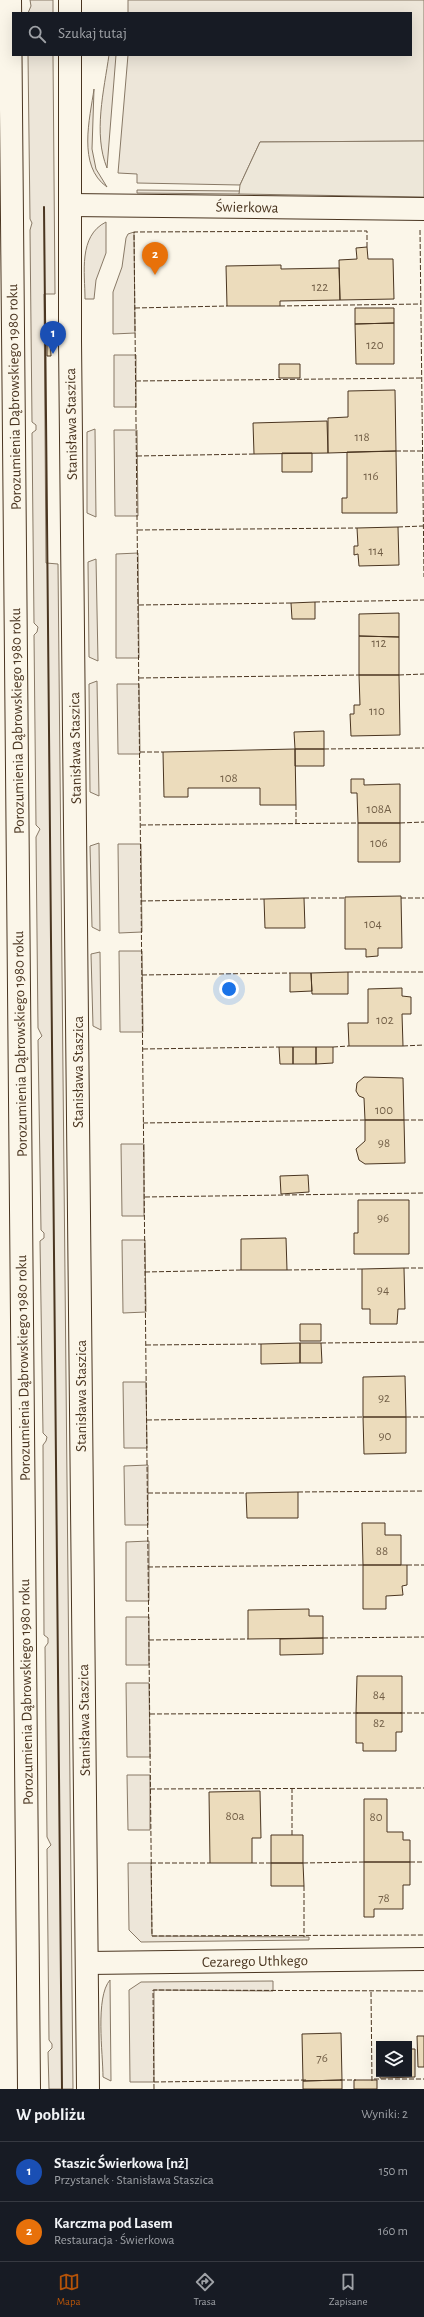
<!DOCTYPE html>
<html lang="pl">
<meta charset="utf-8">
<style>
body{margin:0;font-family:"Alegreya Sans",sans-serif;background:#242831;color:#f1f3f6}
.controls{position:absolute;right:12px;bottom:12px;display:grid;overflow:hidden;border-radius:0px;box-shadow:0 4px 16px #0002}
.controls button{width:36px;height:36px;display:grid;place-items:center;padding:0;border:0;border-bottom:1px solid #363941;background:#171b24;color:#f1f3f6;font:20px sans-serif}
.you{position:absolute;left:229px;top:989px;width:14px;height:14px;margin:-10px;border:3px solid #fff;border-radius:50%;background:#1a73e8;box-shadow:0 0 0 6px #1a73e833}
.badge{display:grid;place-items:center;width:26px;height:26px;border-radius:50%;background:#b45309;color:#fff;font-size:13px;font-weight:700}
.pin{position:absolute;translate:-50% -33px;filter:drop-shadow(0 1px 2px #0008)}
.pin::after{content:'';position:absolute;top:21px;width:14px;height:12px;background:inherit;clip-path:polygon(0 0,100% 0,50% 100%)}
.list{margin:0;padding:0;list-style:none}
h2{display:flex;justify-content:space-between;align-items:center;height:52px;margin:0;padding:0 16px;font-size:17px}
h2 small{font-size:13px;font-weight:400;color:#9ea1a6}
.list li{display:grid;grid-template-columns:26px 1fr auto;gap:12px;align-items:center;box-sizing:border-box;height:60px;padding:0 16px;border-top:1px solid #363941}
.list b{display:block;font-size:15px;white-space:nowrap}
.list p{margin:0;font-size:13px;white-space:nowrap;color:#9ea1a6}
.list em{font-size:13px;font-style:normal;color:#9ea1a6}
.icon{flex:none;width:22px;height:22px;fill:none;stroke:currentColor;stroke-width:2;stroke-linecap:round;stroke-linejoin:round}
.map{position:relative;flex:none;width:424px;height:2089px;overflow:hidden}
.search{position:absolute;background:#171b24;box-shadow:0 4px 16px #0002;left:12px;right:12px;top:12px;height:44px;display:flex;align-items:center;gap:10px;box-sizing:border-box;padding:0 14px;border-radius:0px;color:#9ea1a6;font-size:15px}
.sheet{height:172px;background:#171b24}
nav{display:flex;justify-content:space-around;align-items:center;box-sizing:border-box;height:56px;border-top:1px solid #363941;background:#171b24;font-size:11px;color:#9ea1a6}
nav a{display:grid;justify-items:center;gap:2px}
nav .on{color:#b45309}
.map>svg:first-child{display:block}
</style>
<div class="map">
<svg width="424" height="2089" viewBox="0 0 424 2089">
<rect width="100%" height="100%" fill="#fbf6e9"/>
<path fill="#ede6d9" stroke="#887966" d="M30,0h23v13h-25l3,-7z
M128,0h296v141l-164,1 -20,43 -103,-2v-9l-19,-1 10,-118h283v-42h-283z
M28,55h25l2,239h-11l2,269 12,1 15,1525h-24l-1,-37 4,-4v-4l-3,-4 -2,-191 4,-4 -4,-8 -2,-190 3,-4v-5l-4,-3 -1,-190 3,-4 1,-4 -4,-4 -3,-192 4,-3v-5l-3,-3 -3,-190 4,-4 -4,-8 -2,-191 4,-8 -4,-4 -2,-190 3,-3 1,-5 -4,-4 -2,-190 4,-3v-5l-4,-3 -2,-192 2,-7 -2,-4z
M109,55h7l-9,113c-14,-34 -3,-78 2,-113z
M94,89l-2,60 4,20 11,18c-30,-21 -17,-69 -13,-98z
M137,190l103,1 -1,3 -102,-1z
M106,222v31l-10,27 -2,19h-9c0,-26 -7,-63 21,-77z
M134,232l1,101 -22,1v-42l9,-25 4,-29 2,-4z
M114,355h22v52h-22z
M95,429l1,88 -9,-4v-81z
M114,430h23l1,86h-23z
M138,553l1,105h-23v-104z
M96,559l2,102 -9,-4 -1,-95z
M97,681l2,115 -9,-4 -1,-108z
M117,684h22l1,70h-22z
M99,843l1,88 -8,-4 -2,-81z
M118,844h23l1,88 -23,1z
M119,951h23l1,81h-23z
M100,952l1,78 -8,-4 -2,-72z
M121,1144h23v72h-22z
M122,1240h23l1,72 -23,1z
M123,1382h23l1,66h-23z
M148,1465v60h-23l-1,-59z
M149,1541v60h-23v-59z
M126,1617h23v48h-23z
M126,1683h23l1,74h-23z
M127,1775h23v55h-22z
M128,1863h23l1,73 157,1v3l-168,2 -12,-12z
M110,1980l1,101 -8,-4c0,-23 -8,-80 7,-97z
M273,1981v10l-119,-1v92h-24l-1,-92 12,-8z"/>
<path fill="#ede7d9" stroke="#887966" d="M424,141v56l-185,-3 1,-9 20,-43z"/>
<path fill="#ecdcbc" stroke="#4a3520" d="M367,247l1,12h25l1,40 -54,1 -1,-40 18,-1 -1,-11z
M281,265v4l58,-1 1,32 -60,1v5h-53l-1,-40z
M355,308h39v15l-39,1z
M394,323v41h-38l-1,-40z
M47,336h3l1,20h-4z
M279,364h21v14h-21z
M395,390l1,61 -68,2v-35l20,-1v-26z
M327,421l1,32 -74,1 -1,-31z
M396,451l1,62h-55v-15h5v-46z
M282,453h30v19h-30z
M398,527l1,38 -40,1 -1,-12 -4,1v-9h4l-1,-18z
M315,602v17h-23l-1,-16z
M399,613v24l-40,-1v-22z
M359,636l40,1v38h-40z
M359,675h40l1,60 -49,1 -1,-22h4v-9h6z
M324,731v18h-29l-1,-17z
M295,749h29v17h-29z
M295,749l1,56h-36v-17h-72v9h-24l-1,-45z
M351,779h13v6l36,-1v39h-42l-1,-30h-6z
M358,823h42v39h-42z
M401,896l1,52h-24v8l-12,1v-8h-21v-52z
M304,898l1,30h-40l-1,-29z
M348,972v22h-36l-1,-21z
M290,973h21l1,18 -22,1z
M402,988v8l9,1v17h-9l1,32h-54l-1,-23h20v-34z
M279,1047h14v17h-13z
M293,1047h23v17h-23z
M316,1047h17v16l-17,1z
M364,1077l39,1 1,42h-39l-1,-22 -5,-2 -3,-5 1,-8z
M365,1120h39l1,43 -40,1 -6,-4 -3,-11 9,-8z
M308,1175l1,17 -28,2 -1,-18z
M358,1200h51v54h-55v-21h4z
M286,1238l1,32h-46v-31z
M404,1268l1,41h-7l-1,15h-27v-15h-8v-40z
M300,1324h21v17h-21z
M300,1343v20l-39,1v-20z
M300,1343h21l1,20h-22z
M405,1376l1,41h-43v-40z
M363,1417h43v36l-42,1z
M298,1492v26h-51l-1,-25z
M362,1523h23v12h16v30h-38z
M363,1565h44v20l-5,1 1,9 -17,1v13h-23z
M309,1609v7h14v22l-75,1v-29z
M323,1638v16l-43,1v-16z
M357,1676h45v37h-46z
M356,1713h46v19h-6v19h-33v-8h-7z
M260,1791l1,47h-9v25h-42l-1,-71z
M364,1799h23v33h16v8h7v22h-46z
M271,1835h32v28h-32z
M364,1862h46v23h-7v24h-29v8h-10z
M271,1863h32l1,23h-33z
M341,2033l1,47 -39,1 -1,-47z
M417,2036h7v31h-6z
M409,2049h6v28l-35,1v-4h29z
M342,2080v9h-39v-8z
M354,2080h23v9h-23z"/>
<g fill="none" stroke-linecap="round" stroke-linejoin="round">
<defs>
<path id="street" d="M70,205l354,4
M87,1963l337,-4"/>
<path id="secondary" d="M70,0v13
M70,55v286l18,1748"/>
<path id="primary" d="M10,0l19,2089"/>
</defs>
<use href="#street" stroke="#4a3520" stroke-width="24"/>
<use href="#secondary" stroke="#4a3520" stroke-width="24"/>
<use href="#primary" stroke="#4a3520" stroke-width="24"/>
<use href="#street" stroke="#fbf6e9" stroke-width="22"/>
<use href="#secondary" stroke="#fbf6e9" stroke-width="22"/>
<use href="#primary" stroke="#fbf6e9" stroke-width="22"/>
<path stroke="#4a3520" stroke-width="1" stroke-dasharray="5 2" stroke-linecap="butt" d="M420,230l4,347
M367,247v-16l-233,1 18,1704 272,-1
M280,306l141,-2
M135,308l92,-2
M136,381l285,-3
M396,451h26
M137,456l117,-2
M398,527l25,-1
M138,530l219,-2
M315,602l109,-2
M139,605l152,-2
M399,675l25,-1
M139,678l220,-3
M324,749l100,-1
M140,752h23
M296,805v19
M400,823l24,-1
M141,825l217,-2
M304,898h41
M401,898h23
M141,901l123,-2
M348,972h76
M142,975l148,-2
M403,1046l21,-1
M333,1047l16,-1
M143,1049l136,-2
M404,1120h20
M143,1123l222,-3
M145,1197l279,-4
M404,1268h20
M287,1270l75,-1
M145,1272l96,-2
M321,1343l103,-1
M146,1345l115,-1
M406,1417h18
M147,1420l216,-3
M298,1492l126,-1
M148,1493h98
M407,1565h17
M148,1567l215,-2
M323,1638l101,-1
M149,1640l99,-1
M400,1713h24
M150,1714l208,-1
M292,1788v48
M150,1789l274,-1
M410,1862h14
M151,1863h59
M252,1863h19
M303,1863l61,-1
M304,1886v51
M371,1992l1,90
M374,2079h50
M340,2080h16
M154,2082l152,-2
M154,2089l-1,-99 271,1"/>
<path stroke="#4a3520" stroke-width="2" d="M44,207l18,1882"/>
</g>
<g text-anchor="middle" stroke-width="3" stroke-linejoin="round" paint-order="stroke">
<g font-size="13" fill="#725f47">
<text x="320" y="291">122</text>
<text x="375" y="349">120</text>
<text x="362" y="441">118</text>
<text x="371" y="480">116</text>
<text x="376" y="555">114</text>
<text x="379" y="647">112</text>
<text x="377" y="715">110</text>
<text x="229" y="782">108</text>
<text x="379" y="813">108A</text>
<text x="379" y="847">106</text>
<text x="373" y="928">104</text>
<text x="385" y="1024">102</text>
<text x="384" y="1114">100</text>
<text x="384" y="1147">98</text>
<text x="383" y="1222">96</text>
<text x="383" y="1294">94</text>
<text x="384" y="1402">92</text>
<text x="385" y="1440">90</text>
<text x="382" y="1555">88</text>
<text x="379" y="1699">84</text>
<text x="379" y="1727">82</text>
<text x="235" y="1820">80a</text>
<text x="376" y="1821">80</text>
<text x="384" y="1902">78</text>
<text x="322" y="2062">76</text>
</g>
<g font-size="15" fill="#4a3520" stroke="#fbf6e9">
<text transform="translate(247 207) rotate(1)" y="5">Świerkowa</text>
<text transform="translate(14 397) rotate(-91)" y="5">Porozumienia Dąbrowskiego 1980 roku</text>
<text transform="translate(71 424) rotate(-91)" y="5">Stanisława Staszica</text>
<text transform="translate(17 721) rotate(-91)" y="5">Porozumienia Dąbrowskiego 1980 roku</text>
<text transform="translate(75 748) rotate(-91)" y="5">Stanisława Staszica</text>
<text transform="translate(20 1044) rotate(-91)" y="5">Porozumienia Dąbrowskiego 1980 roku</text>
<text transform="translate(78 1072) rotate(-90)" y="5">Stanisława Staszica</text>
<text transform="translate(23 1368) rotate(-91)" y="5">Porozumienia Dąbrowskiego 1980 roku</text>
<text transform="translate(81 1396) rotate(-90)" y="5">Stanisława Staszica</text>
<text transform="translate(26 1692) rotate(-91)" y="5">Porozumienia Dąbrowskiego 1980 roku</text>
<text transform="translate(84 1720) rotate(-91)" y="5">Stanisława Staszica</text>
<text transform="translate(255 1961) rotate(-1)" y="5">Cezarego Uthkego</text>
</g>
</g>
</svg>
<div class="controls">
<button><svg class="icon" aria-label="layers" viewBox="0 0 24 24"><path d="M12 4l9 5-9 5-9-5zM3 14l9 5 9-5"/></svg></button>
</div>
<div class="you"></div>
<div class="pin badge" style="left:53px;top:354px;background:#1a4fb4">1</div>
<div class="pin badge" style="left:155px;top:275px;background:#e8710a">2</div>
<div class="search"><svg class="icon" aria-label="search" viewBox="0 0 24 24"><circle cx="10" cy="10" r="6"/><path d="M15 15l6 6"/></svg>Szukaj tutaj</div>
</div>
<section class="sheet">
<h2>W pobliżu<small>Wyniki: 2</small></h2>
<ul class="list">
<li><span class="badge" style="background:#1a4fb4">1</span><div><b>Staszic Świerkowa [nż]</b><p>Przystanek · Stanisława Staszica</p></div><em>150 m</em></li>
<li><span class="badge" style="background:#e8710a">2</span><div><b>Karczma pod Lasem</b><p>Restauracja · Świerkowa</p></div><em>160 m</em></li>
</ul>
</section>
<nav>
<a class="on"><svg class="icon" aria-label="map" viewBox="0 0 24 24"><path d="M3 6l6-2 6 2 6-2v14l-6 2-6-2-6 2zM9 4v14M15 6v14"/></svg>Mapa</a>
<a><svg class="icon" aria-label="directions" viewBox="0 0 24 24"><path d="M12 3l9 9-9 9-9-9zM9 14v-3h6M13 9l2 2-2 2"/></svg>Trasa</a>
<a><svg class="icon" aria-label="saved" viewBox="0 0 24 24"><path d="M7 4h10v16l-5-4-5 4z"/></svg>Zapisane</a>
</nav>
